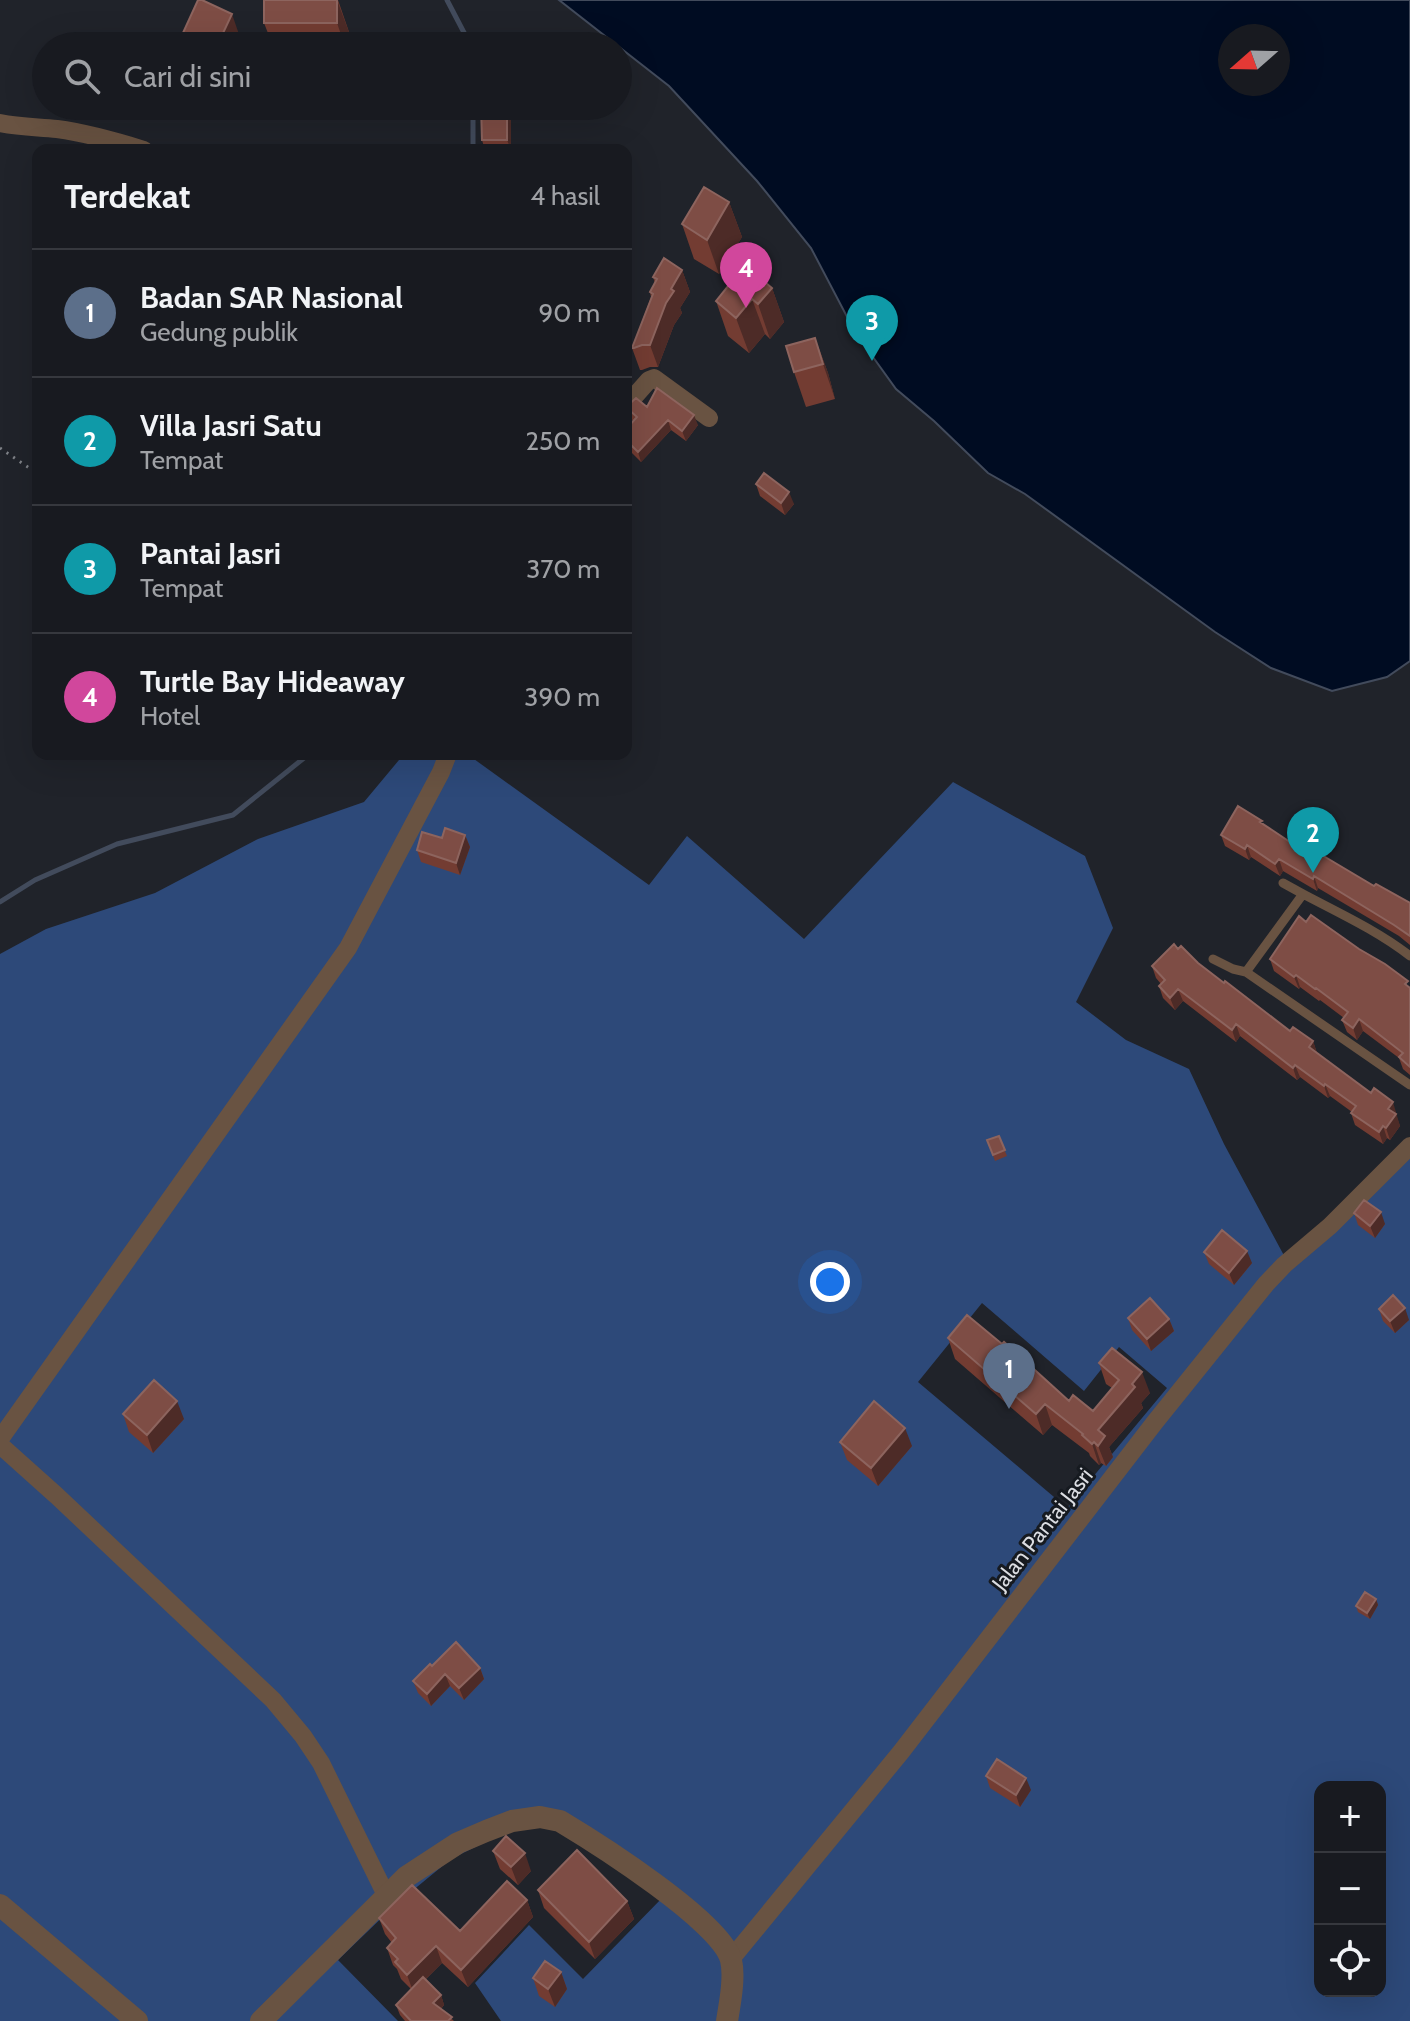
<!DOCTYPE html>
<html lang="id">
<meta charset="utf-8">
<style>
body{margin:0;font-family:Cabin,sans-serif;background:#212329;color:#f1f3f6}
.controls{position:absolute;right:24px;bottom:24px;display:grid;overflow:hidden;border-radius:16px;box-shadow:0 8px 32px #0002}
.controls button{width:72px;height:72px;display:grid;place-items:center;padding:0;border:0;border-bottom:2px solid #36383e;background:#181a20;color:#f1f3f6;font:40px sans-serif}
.compass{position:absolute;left:1218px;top:24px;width:72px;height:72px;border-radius:50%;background:#181a20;box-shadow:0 8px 32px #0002;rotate:250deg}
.you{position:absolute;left:830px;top:1282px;width:28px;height:28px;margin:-20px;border:6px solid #fff;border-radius:50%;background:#1a73e8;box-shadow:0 0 0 12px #1a73e833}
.badge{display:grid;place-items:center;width:52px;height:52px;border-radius:50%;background:#8c9099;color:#fff;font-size:26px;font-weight:700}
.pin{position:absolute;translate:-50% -66px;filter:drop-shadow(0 2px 4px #0008)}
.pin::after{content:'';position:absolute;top:42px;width:28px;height:24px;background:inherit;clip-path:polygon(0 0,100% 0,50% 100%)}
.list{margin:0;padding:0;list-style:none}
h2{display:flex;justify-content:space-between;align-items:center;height:104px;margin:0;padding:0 32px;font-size:34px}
h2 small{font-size:26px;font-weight:400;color:#9fa1a5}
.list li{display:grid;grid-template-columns:52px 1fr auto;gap:24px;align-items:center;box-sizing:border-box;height:128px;padding:0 32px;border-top:2px solid #36383e}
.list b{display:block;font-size:30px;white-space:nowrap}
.list p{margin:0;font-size:26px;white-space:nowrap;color:#9fa1a5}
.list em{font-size:26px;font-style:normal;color:#9fa1a5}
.icon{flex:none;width:44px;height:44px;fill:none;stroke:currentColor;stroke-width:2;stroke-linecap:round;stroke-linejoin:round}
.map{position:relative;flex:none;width:1410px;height:2021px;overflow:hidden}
.search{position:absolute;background:#181a20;box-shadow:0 8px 32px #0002;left:32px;top:32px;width:600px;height:88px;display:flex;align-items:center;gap:20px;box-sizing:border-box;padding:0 28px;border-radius:44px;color:#9fa1a5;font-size:30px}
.panel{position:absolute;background:#181a20;box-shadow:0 8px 32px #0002;left:32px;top:144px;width:600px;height:616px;border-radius:16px}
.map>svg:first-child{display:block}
</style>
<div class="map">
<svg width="1410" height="2021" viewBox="0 0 1410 2021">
<rect width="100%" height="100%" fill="#20232a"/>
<path fill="#2d4979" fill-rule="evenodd" d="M404,754h63l182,131 38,-49 117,103 149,-157 132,74 28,72 -37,74 50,38 63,29 35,75 64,119 122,-119v877h-909l-26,-38 54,-58 54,54 81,-83 -129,-79 -84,42 -56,46 -57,55 60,61h-398v-1067l46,-25 109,-36 103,-54 106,-37zM982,1303l102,88 35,-44 48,41 -100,120 -149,-126zM1320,1787h60v204h-60z"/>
<path fill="#000c22" stroke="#424b5c" stroke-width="2" fill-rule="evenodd" d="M559,0h851v661l-23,16 -55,14 -61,-23 -56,-36 -190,-138 -37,-21 -54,-52 -38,-32 -41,-57 -44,-84 -54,-67 -88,-95zM1278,36v48h-48v-48z"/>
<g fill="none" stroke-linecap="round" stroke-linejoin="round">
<path stroke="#424b5c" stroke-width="5" d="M447,0l24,46
M473,106v44
M0,902l35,-22 82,-36 116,-29 76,-61"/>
<path stroke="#7e8187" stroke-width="3" stroke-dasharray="2 6" stroke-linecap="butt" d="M0,448l38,26"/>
<path stroke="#695342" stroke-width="9" d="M1283,883l20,11
M1410,956c-32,-25 -71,-43 -107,-62l-57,78 164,113
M1213,959l20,10 13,3"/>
<path stroke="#695342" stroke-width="18" d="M0,123c19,4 38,4 57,6 30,4 58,12 87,21
M626,406l23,-26 5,-2 55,40
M0,1439l348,-491 93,-176 7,-18
M0,1445l57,51 216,204 30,36 18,27 65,132
M731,1959l170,-207 254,-330 111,-138 18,-19 46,-39 80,-80"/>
<path stroke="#695342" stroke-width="22" d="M0,1905l137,116
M261,2021l145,-144 52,-34 28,-12 26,-10 28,-4 20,4c35,21 162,101 171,139 4,17 -1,43 -4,61"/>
</g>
<path fill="#733c32" d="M338,0l11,32v14h-76l-9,-23z
M481,106h27l3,8v36h-26l-3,-10z
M729,202l13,35 -23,37 -25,-15 -12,-35z
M682,270l8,22 -10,16 2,5 -8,12 -16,42h-8l-8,3h-2l-8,-22 19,-51 -1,-5 5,-9 -2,-6z
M772,288l12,34 -14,17 -5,-5 -16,19 -21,-17 -12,-35z
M815,338l13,35 7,26 -29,8 -12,-35z
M626,407l72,18 -12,16 -15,-11 -30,32 -15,-15v-18l8,-8 -5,-3z
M756,484l38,20 -9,11 -25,-19z
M1263,824l39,26 108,53v42l-11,-9 -81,-48 -1,3 -34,-20 -3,5 -29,-19 -2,3 -24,-14 -4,-11z
M465,835l5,12 -10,28 -39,-13 -4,-12 25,-12z
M1306,922l104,65v88l-7,-6 -4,-11 -36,-27 -6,9 -10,-8 -5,-12 2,-2 -24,-18 -1,1 -19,-14 -1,2 -25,-18 -4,-12z
M1178,949l112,82 23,10 4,12 80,61 -1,1 4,11 -10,14 -3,-2 -4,6 -28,-19 -4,-12 1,-1 -22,-16 -2,2 -28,-21 -3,3 -57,-44 -4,6 -53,-41 -8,9 -12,-12 -4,-12 2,-2 -5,-6 -4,-12z
M999,1136l8,20 -12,5 -8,-21z
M1354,1213l31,11 -10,14 -17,-13z
M1204,1252l48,11 -18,22 -25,-21z
M1379,1309l30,11 -14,13 -12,-12z
M1128,1318l41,1 5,12 -23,20 -19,-21z
M948,1338l121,63 24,10 19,-23 -6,-4 -7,-21 51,30 -9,10 2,5 -34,39 4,10 -7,9 -5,-3 -2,2 -9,-9 -1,-3 -37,-28 -9,10 -88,-76z
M123,1414l61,5 -31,34 -24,-21z
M840,1442l72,4 -34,40 -31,-26z
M1376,1599l2,6 -8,14 -12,-7 -2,-6z
M432,1666l48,2 4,11 -20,21 -14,-14 -19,20 -13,-13 -5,-12z
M986,1776l45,14 -11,17 -30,-19z
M493,1851l38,20 -13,14 -18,-16z
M538,1890l89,11 7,18 -39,40 -51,-51z
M527,1900l6,17 -65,70 -26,-24 -16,16 15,16 3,10 -3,4 13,12h-49l-5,-6 -4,-10 15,-16 -10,-10 -4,-10 -4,-4 -6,-17 5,-5 -7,-9 -6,-16 81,13z
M561,1972l6,17 -12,18 -16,-11 -6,-18z"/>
<path fill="#4d2b27" d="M337,0l12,32v14h-4l-8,-23z
M232,14l11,32h-26z
M507,106h1l3,8v36l-4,-10z
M729,202l13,35 -23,37 -12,-34z
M682,270l8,22 -10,16 2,5 -8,12 -16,42 -8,-22 21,-56z
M772,288l12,34 -14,17 -12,-35z
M752,299l13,35 -16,19 -13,-35z
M815,338l13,35 7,26 -12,-35z
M694,415l4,10 -12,16 -4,-10z
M668,420l3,10 -30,32 -3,-10z
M789,492l5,12 -9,11 -4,-12z
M465,835l5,12 -10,28 -4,-12z
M1247,845l4,12 -2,3 -4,-11z
M1279,859l4,12 -3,5 -5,-12z
M1314,876l4,12 -1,3 -4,-12z
M1296,975l4,12 -1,2 -5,-12z
M1178,989l5,12 -8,9 -5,-12z
M1359,1019l4,12 -6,9 -4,-12z
M1236,1024l4,12 -4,6 -4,-12z
M1313,1041l4,12 -8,-6z
M1295,1065l5,12 -3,3 -4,-12z
M1325,1084l5,12 -2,2 -4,-12z
M1393,1102l7,24 -10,14 -4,-12 2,-19z
M1383,1126l4,12 -4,6 -4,-12z
M1381,1212l4,12 -10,14 -5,-12z
M1247,1251l5,12 -18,22 -5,-12z
M1405,1308l4,12 -14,13 -5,-12z
M1169,1319l5,12 -23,20 -4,-12z
M1142,1372l8,21 -9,10 2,5 -34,39 4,10 -7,9 -8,-20v-16l34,-46z
M177,1401l7,18 -31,34 -6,-18z
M1045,1404l7,21 -9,10 -7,-21z
M905,1428l7,18 -34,40 -7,-18z
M1094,1442l7,21 -2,2 -7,-21z
M1376,1599l2,6 -8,14 -3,-6z
M480,1668l4,11 -20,21 -5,-12z
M445,1674l5,12 -19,20 -4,-12z
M1026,1778l5,12 -11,17 -4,-12z
M525,1853l6,18 -13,14 -7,-18z
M527,1900l6,17 -65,70 -7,-17z
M627,1901l7,18 -39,40 -6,-17z
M436,1946l6,17 -29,28 -6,-16z
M561,1972l6,17 -12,18 -7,-18z
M441,1995l3,10 -7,8 -4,-10z"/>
<path fill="#7e4d45" stroke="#8d645e" stroke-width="2" d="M198,0h4l30,14 -15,32h-40z
M264,0h73v23h-73z
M481,106h26v34h-25z
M704,187l25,15 -22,38 -25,-16z
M664,258l18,12 -11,19 3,2 -8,12 -16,42h-8l-8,3h-2l21,-54 -3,-2 7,-13 -4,-2z
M745,265l27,23 -14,16 -6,-5 -16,19 -20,-17z
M815,338l8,26 -29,8 -8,-26z
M657,388l37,27 -12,16 -14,-11 -30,32 -12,-12v-11l11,-12 -11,-10 10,-9 11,9z
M764,473l25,19 -8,11 -25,-19z
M1238,806l24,15 -2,1 42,28 3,-5 69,41 2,-2 34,19v33l-16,-11 -80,-49 -1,3 -34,-20 -4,5 -28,-19 -2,4 -24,-14z
M445,828l20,7 -9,28 -39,-13 5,-18 20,6z
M1311,915l48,34 26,15 23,17 -3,3 5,4v79l-11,-10 4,-4 -44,-34 -6,9 -11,-8 6,-8 -32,-24 -1,1 -19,-14 -2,2 -24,-18 29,-43 7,6z
M1174,944l4,5 3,-3 17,17 26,20 1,-2 65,50 3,-4 20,14 -4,6 62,46 3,-5 19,14 -5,7 8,5 -10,14 -3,-2 -4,6 -28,-19 5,-7 -31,-22 -1,2 -29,-21 -2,3 -57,-44 -4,6 -54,-41 -8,9 -11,-12 6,-6 -13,-14z
M999,1136l6,14 -12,5 -6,-15z
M1364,1200l17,12 -11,14 -16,-13z
M1222,1230l25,21 -18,22 -25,-21z
M1393,1295l12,13 -15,13 -11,-12z
M1150,1298l19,21 -22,20 -19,-21z
M967,1315l35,29 2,-2 65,59 4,-6 20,16 26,-31 -20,-17 13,-15 30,24 -10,12 3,3 -37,43 7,6 -7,10 -4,-4 -2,2 -10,-9 1,-1 -38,-30 -9,10 -88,-76z
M154,1380l23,21 -30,34 -24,-21z
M874,1401l31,27 -34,40 -31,-26z
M1365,1592l11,7 -9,14 -11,-7z
M456,1642l24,26 -21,20 -14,-14 -18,20 -14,-13 17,-17 2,2z
M997,1759l29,19 -10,17 -30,-19z
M506,1836l19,17 -14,14 -18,-16z
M577,1850l50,51 -38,41 -51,-52z
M507,1881l20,19 -66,70 -25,-24 -29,29 -12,-13 3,-3 -11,-11 9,-10 -17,-20 33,-33 48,46z
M545,1961l16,11 -13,17 -15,-11z
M423,1977l18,18 -8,8 19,14 -4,4h-37l-15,-16z"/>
<g text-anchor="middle" stroke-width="6" stroke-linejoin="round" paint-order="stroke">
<g font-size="22" fill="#dbdde2" stroke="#161a20">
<text transform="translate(1042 1529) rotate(-52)" y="8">Jalan Pantai Jasri</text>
</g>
</g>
</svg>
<div class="controls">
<button>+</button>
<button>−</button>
<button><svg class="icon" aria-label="locate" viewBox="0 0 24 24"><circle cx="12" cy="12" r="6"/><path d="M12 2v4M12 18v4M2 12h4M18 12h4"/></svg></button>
</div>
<svg class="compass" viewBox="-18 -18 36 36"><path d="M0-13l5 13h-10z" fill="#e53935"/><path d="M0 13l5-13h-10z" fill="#9fa1a5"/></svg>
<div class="you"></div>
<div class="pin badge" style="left:1009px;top:1409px;background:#5c6f8a">1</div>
<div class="pin badge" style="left:1313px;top:873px;background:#0f9aa8">2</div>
<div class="pin badge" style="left:872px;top:361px;background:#0f9aa8">3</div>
<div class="pin badge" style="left:746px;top:308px;background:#d1479c">4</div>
<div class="search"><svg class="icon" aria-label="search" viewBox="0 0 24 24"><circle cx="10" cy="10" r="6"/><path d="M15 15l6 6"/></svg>Cari di sini</div>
<section class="panel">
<h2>Terdekat<small>4 hasil</small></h2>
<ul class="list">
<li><span class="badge" style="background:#5c6f8a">1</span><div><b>Badan SAR Nasional</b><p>Gedung publik</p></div><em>90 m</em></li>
<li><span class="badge" style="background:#0f9aa8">2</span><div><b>Villa Jasri Satu</b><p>Tempat</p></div><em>250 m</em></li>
<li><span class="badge" style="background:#0f9aa8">3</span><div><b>Pantai Jasri</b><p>Tempat</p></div><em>370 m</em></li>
<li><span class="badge" style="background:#d1479c">4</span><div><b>Turtle Bay Hideaway</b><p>Hotel</p></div><em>390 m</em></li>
</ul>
</section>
</div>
